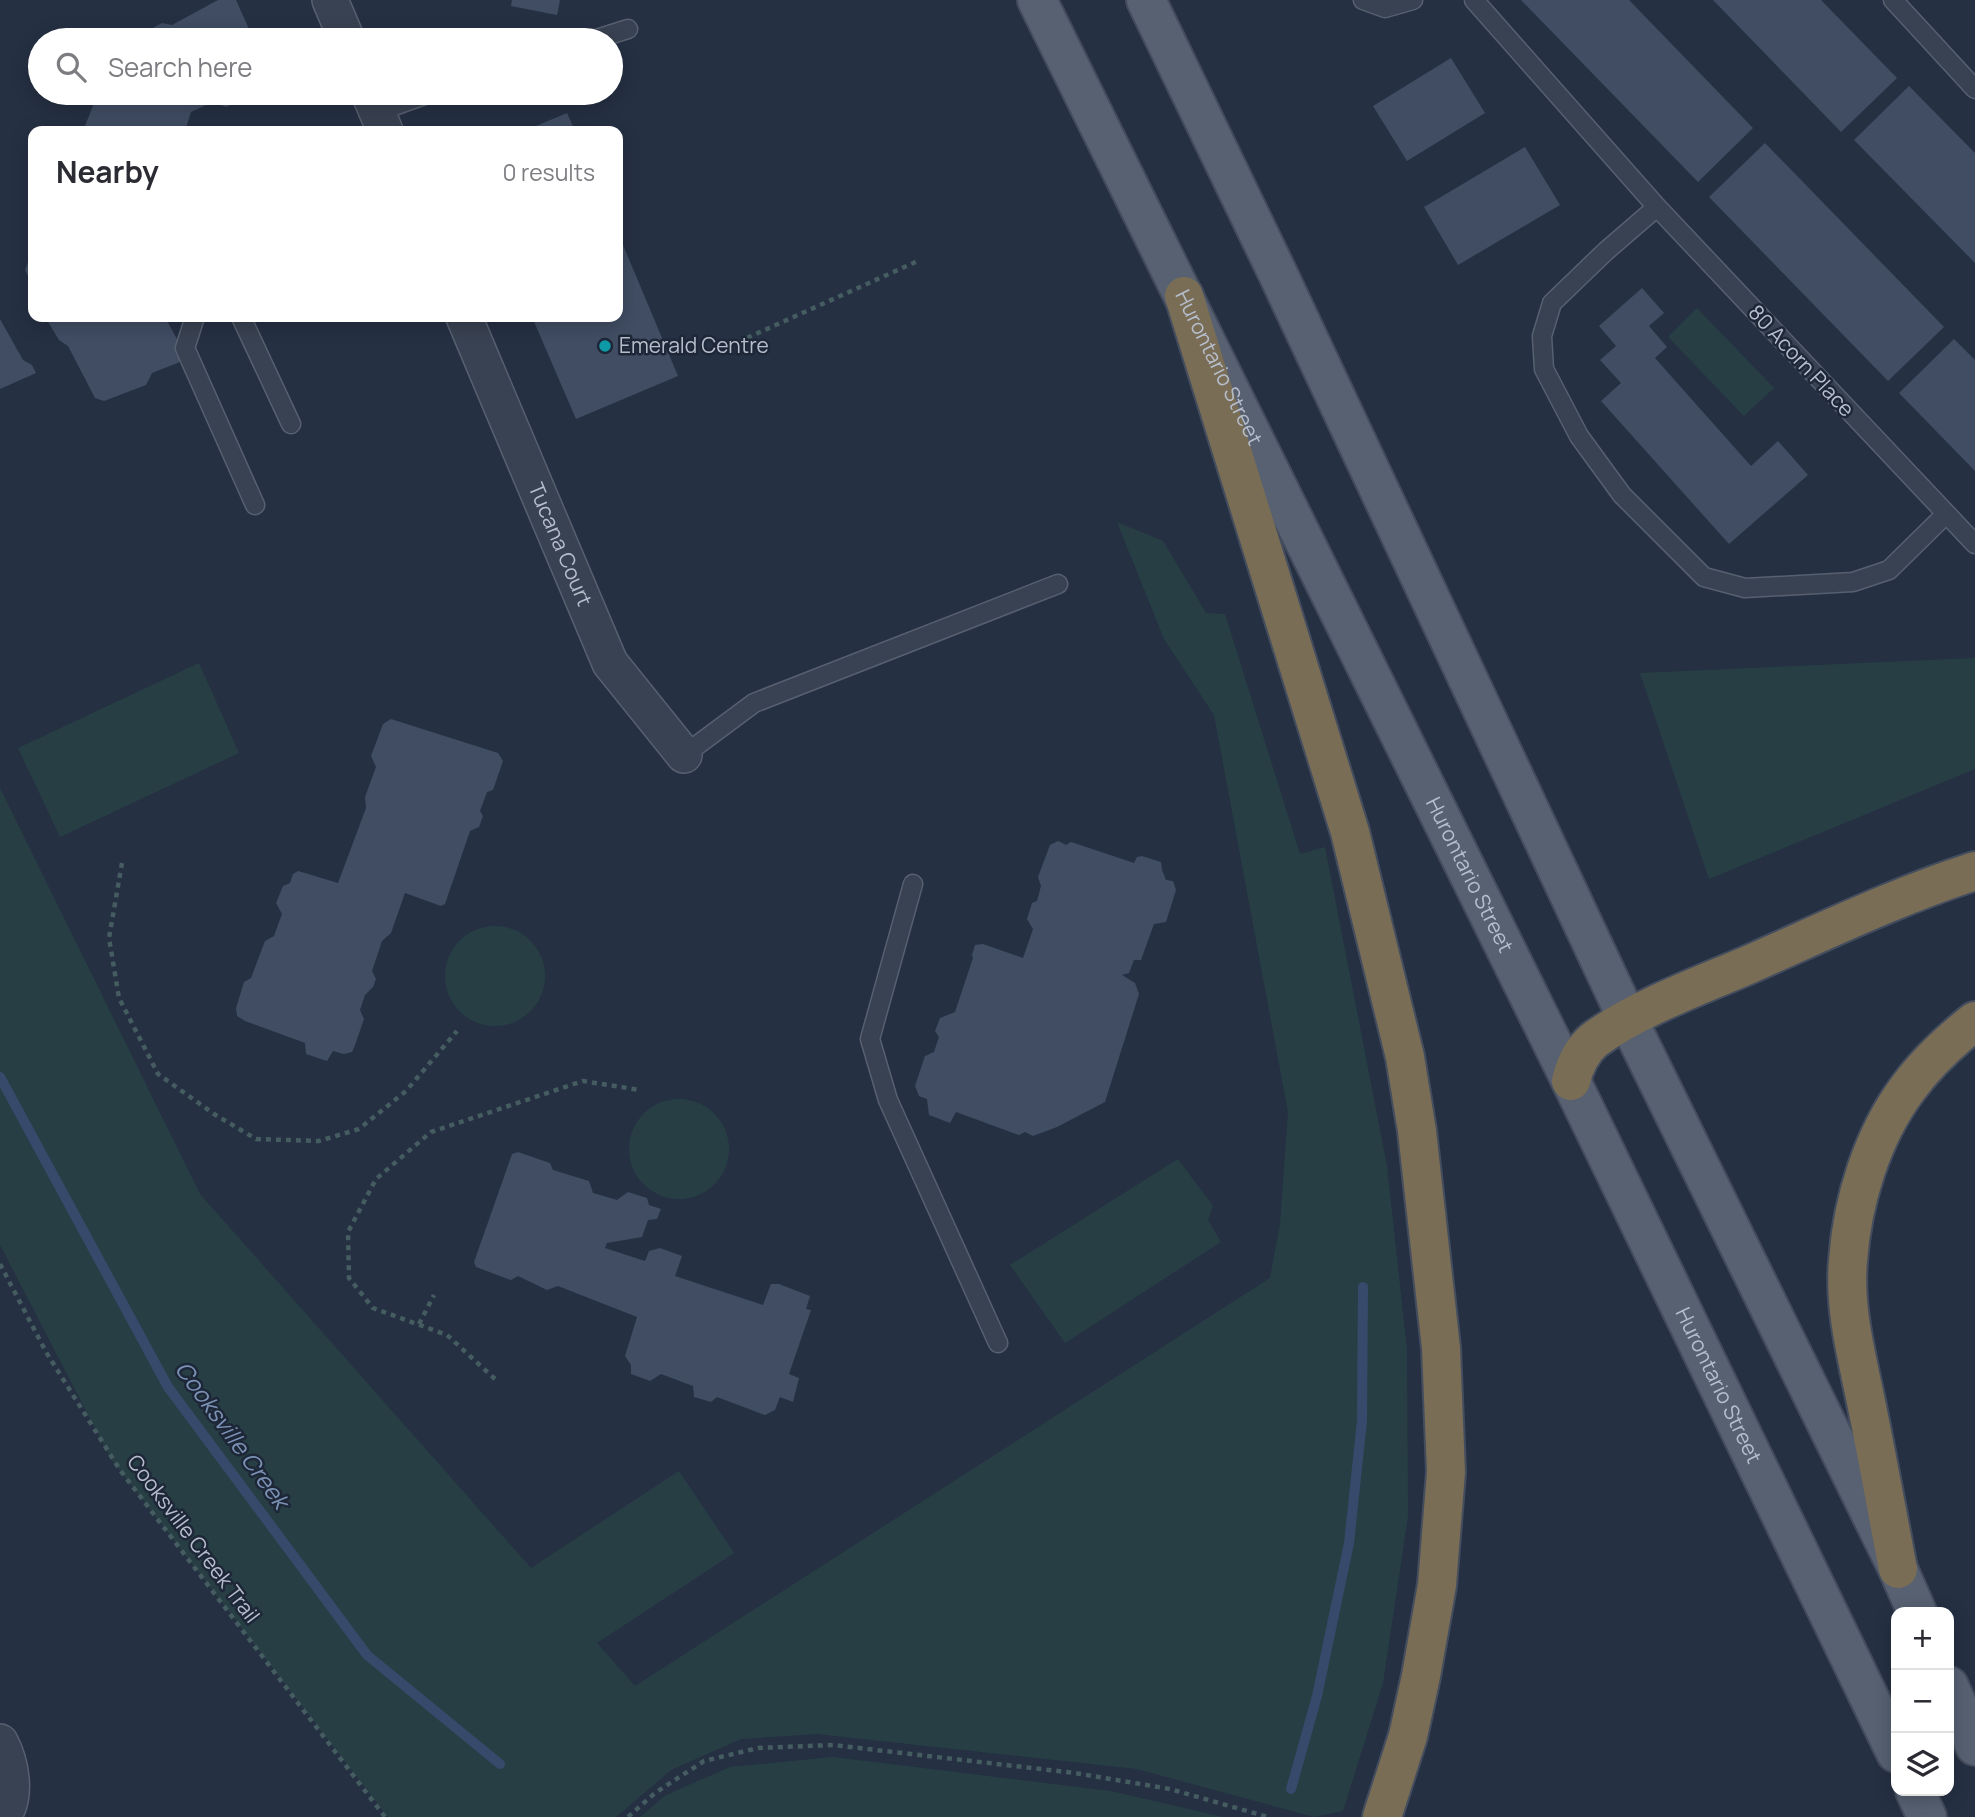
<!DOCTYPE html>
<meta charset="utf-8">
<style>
body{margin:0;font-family:Manrope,sans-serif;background:#f7f7f7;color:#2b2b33}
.controls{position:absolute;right:21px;bottom:21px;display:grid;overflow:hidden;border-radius:14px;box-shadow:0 4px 18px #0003}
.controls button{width:63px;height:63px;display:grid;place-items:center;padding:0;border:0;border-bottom:2px solid #e1e1e2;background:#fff;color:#2b2b33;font:35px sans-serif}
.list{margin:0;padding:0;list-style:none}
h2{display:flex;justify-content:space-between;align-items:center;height:91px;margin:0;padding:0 28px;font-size:30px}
h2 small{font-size:23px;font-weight:400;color:#7c7c81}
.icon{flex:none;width:38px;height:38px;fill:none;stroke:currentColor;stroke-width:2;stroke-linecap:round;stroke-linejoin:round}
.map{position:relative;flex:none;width:1975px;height:1817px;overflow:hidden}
.search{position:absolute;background:#fff;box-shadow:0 4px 18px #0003;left:28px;top:28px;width:595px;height:77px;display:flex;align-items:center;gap:18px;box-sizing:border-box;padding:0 24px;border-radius:38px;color:#7c7c81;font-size:26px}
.panel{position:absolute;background:#fff;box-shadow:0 4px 18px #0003;left:28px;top:126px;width:595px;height:196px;border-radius:14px}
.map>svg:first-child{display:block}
</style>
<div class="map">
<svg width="1975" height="1817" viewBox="0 0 1975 1817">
<rect width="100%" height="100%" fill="#253043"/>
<path fill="#273f44" d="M1697,308l77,80 -30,28 -76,-79z
M1117,522l46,19 43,72 19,1 75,240 25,-7 62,319 20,184 1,166 -25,167 -40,128 -29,6 -177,-48 -320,-35 -76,5 -70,31 -55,47h-228l-277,-358 -111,-214v-457l200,406 331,374 148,-97 55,82 -137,90 38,43 635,-408 10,-54 8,-112 -74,-397 -50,-76z
M1975,658v111l-266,110 -69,-206z
M199,663l40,90 -179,84 -42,-89z
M445 976a50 50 0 1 1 100 0a50 50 0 1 1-100 0Z
M629 1149a50 50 0 1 1 100 0a50 50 0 1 1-100 0Z
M1178,1159l35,47 -5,14 13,22 -156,101 -55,-78z
M833,1757l278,34 112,26h-583l26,-22 64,-28z"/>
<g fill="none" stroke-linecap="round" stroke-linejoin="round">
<path stroke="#384a6b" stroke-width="10" d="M0,1077l168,310 199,268 133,109
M1291,1789l26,-93 32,-153 13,-122 1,-134"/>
</g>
<path fill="#404d63" d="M218,0h18l18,40h-123l31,-17 10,2z
M512,0h48l-3,15 -46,-9z
M1521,0h108l124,128 -55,54z
M1713,0h108l76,78 -56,54z
M1451,58l34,55 -78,48 -34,-55z
M1909,86l66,67v110l-121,-123z
M98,93h158l-30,14 -13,-5 -22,10 -6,19h-102z
M567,113l8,18h-51z
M1765,143l179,184 -56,54 -179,-184z
M1525,147l35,58 -102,60 -34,-58z
M618,233l60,143 -102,43 -44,-102h86z
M33,258v28l-8,-16 3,-8z
M1642,288l22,25 -15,13 18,21 -12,11 96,108 27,-25 30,34 -79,69 -128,-143 20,-18 -21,-23 16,-14 -17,-20z
M45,317h120l19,35 -4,10 -28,11 -6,12 -42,16 -9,-3 -27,-52 -9,-6z
M0,319l23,41 9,5 4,8 -36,16z
M1954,339l21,21v111l-76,-78z
M391,719l107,34 5,8 -10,29 -6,2 -7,19 3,5 -4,11 -9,4 -25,73 -4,2 -36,-13 -14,40 -9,8 -10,30 4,8 -3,8 -8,8 -5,15 4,9 -9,26 -3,7 -8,2 -11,-3 -6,10 -21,-7 -1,-11 -60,-22 -8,-5 -1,-8 8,-26 7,-4 14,-37 9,-5 8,-22 -6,-11 7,-17 7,-3 3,-9 5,-3 40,12 28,-75 -1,-11 11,-30 -5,-11 12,-32z
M1058,841l8,4 5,-3 63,21 3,-6 5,-1 19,6 1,8 4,10 7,1 3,9 -10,32 -12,2 -13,36h-7l-5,13 -7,2 13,8 4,11 -34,108 -48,25 -24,9 -8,-4 -6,3 -63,-23 -6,11 -21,-8 -2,-16 -8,-3 -4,-10 10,-30 9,-4 5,-15 -4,-6 5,-13 15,-6 18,-54 -1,-3 3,-10 8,-1 40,14 10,-29 -6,-10 5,-16 5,-2 4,-15 -3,-9 12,-32z
M518,1152l32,11 3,7 36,11 4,12 24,7 11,-8 19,6 2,7 12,4 -4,10 -9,1 -6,17 -35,6 -2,5 40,13 4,-10 11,-3 22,8 -7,20 88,29 8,-21h8l31,12 -4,13 5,1 -22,64 10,4 -6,24 -13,-5 -5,13 -10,5 -48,-18 -6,5 -17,-5 -1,-11 -32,-12 -11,7 -19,-7v-9l-6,-9 12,-39 -79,-31 -11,4 -29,-14 -7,4 -35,-13 -2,-5 38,-108z"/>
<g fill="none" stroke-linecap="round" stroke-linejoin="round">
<defs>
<path id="lane" d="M1363,0l22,8 28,-8
M1474,0l183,207 318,337
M1893,0l82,89
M593,40l35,-11
M377,112l53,-19
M1657,207l-51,44 -54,52 -10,33 2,33 35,67 43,59 82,82 41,11 108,-6 36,-12 57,-56
M195,317l-10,31 70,157
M241,317l50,107
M684,755l70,-52 304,-119
M913,884l-43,155 18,61 110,243"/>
<g id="street">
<path d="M330,0l17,40"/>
<path d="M369,93l16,38"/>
<path id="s1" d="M464,317l146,346 74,92"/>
<path d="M0,1742c11,20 18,56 2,75"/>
</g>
<g id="primary">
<path id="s2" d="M1037,0l534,1081 325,672"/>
<path d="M1146,0l132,274 350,746 270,549 19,43"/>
<path d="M1949,1686l26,60"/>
<path d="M1915,1791l12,26"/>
</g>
<path id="highway" d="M1184,296l166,536 55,225 12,74 24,217 5,124 -9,113 -16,91 -13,60 -26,81
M1571,1081c4,-16 10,-30 23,-41 42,-31 105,-54 154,-75 75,-33 149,-69 227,-94
M1898,1569c-11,-57 -21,-114 -33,-172 -9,-44 -21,-89 -17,-136 4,-59 24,-125 60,-173 19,-26 42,-47 67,-67"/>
</defs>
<use href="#lane" stroke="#576070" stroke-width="21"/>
<use href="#street" stroke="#576070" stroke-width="38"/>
<use href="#primary" stroke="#434b5c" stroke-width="42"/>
<use href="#highway" stroke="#444d5d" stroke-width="42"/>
<path stroke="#455c60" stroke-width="4.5" stroke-dasharray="5 5" stroke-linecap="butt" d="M738,342l182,-82
M122,863l-13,75 10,60 39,76 56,40 42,25 63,2 40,-12 47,-38 51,-60
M0,1264l46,88 74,118 265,347
M419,1324l15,-29
M495,1379l-48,-44 -74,-27 -24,-30 -1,-46 28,-53 55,-47 152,-51 57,9
M628,1817l27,-24 49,-32 54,-13 75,-3 242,28 95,16 98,28"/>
<use href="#lane" stroke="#394252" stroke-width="18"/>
<use href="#street" stroke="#394252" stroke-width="35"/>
<use href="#primary" stroke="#576172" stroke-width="38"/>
<use href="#highway" stroke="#796d56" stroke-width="38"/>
</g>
<circle fill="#0f9aa8" stroke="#1e2738" stroke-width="2.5" cx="605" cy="346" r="7"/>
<g text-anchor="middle" stroke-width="5" stroke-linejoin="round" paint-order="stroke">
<g font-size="21" fill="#b6becc" stroke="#1e2738" text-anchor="start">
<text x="619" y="353">Emerald Centre</text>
</g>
<g font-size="21" fill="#b6becc" stroke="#1e2738">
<text transform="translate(1801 361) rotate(47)" y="7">80 Acorn Place</text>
<text dy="7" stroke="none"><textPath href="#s2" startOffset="410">Hurontario Street</textPath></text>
<text dy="7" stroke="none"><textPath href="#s1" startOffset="247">Tucana Court</textPath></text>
<text dy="7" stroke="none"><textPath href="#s2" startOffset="976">Hurontario Street</textPath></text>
<text dy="7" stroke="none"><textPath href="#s2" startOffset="1544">Hurontario Street</textPath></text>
<text transform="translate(193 1539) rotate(53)" y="7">Cooksville Creek Trail</text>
</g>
<g font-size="23" font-style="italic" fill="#7c92b5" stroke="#1e2738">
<text transform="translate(232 1435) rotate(54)" y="8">Cooksville Creek</text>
</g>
</g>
</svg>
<div class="controls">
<button>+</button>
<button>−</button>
<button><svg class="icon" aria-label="layers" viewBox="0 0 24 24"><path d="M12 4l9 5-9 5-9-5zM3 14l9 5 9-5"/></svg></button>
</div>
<div class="search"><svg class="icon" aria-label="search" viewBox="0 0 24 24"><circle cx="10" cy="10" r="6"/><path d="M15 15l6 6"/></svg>Search here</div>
<section class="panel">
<h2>Nearby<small>0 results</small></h2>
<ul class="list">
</ul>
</section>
</div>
